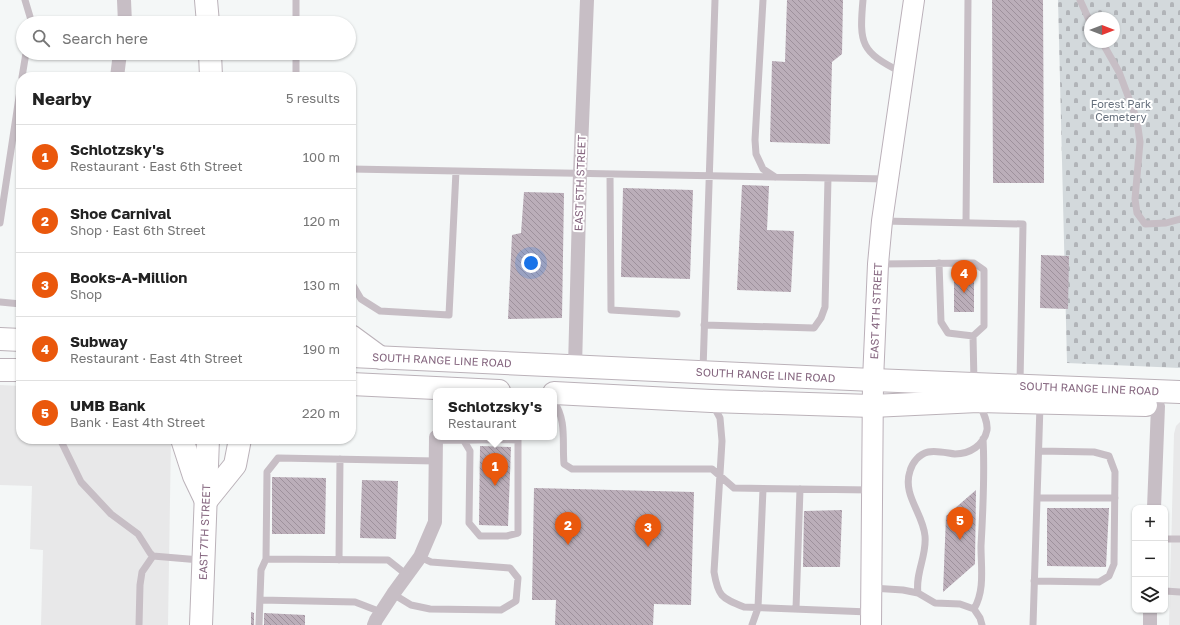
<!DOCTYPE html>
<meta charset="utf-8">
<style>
body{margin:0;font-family:"Golos Text",sans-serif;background:#f2f2f2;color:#222}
.controls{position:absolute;right:12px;bottom:12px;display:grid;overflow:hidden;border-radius:8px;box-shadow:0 1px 3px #0004}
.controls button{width:36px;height:36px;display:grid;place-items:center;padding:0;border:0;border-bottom:1px solid #e0e0e0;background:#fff;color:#222;font:20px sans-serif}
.compass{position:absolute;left:1084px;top:12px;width:36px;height:36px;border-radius:50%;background:#fff;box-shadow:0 1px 3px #0004;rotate:90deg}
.you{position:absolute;left:531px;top:263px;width:14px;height:14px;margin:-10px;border:3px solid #fff;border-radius:50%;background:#1a73e8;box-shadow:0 0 0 6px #1a73e833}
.badge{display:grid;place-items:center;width:26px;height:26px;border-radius:50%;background:#ea580c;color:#fff;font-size:13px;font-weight:700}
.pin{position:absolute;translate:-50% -33px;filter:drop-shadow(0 1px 2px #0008)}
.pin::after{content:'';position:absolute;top:21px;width:14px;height:12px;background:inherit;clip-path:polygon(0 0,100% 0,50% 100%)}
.popup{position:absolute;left:433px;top:388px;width:124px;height:52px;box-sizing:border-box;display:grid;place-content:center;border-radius:8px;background:#fff;filter:drop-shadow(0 1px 3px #0005);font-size:13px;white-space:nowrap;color:#767676}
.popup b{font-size:15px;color:#222}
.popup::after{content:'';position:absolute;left:50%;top:100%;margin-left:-8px;border:8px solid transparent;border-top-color:#fff}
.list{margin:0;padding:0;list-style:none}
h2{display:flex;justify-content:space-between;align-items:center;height:52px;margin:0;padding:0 16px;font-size:17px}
h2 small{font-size:13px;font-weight:400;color:#767676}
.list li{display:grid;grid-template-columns:26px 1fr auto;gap:12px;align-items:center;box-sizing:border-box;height:64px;padding:0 16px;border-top:1px solid #e0e0e0}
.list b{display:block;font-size:15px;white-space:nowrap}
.list p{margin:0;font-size:13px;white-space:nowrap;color:#767676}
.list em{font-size:13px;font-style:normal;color:#767676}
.icon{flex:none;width:22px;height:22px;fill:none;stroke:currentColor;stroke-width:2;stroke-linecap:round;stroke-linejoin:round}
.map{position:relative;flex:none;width:1180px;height:625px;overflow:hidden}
.search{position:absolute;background:#fff;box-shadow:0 1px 3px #0004;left:16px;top:16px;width:340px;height:44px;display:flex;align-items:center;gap:10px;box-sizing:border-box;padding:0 14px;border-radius:22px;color:#767676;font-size:15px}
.panel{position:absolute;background:#fff;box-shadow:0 1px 3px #0004;left:16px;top:72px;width:340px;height:372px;border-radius:16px}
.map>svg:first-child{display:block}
</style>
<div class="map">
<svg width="1180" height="625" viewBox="0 0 1180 625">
<defs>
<pattern id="cemetery-stones" width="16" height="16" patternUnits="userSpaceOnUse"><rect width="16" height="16" fill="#d3d9dc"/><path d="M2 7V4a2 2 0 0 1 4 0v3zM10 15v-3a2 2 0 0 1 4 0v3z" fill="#b1b4b8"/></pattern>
<pattern id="building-back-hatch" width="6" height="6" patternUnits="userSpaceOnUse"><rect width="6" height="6" fill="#bbaeb9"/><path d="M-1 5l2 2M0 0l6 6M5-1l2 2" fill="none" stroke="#9e919c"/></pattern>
</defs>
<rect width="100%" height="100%" fill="#f4f7f7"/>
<path fill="#e8e8e9" d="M0,385l21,1v53h150l-3,186h-127l2,-75 -13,-1 2,-63 -32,-1z
M1180,422v203h-11l5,-191 2,-8z"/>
<path fill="url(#cemetery-stones)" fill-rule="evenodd" d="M1058,0h122v368l-113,-5zM1090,18h24v24h-24z"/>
<path fill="url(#building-back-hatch)" d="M787,0h56l-1,54 -10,8 -2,82 -60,-2 2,-81 13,1z
M992,0h51l1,183h-51z
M742,185l27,1 -2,44 27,1 -3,61 -54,-2z
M623,188l70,2 -3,89 -69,-2z
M524,192l40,1 -2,125 -54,1 4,-84 9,-2z
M1041,255l28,1 -1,53 -28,-1z
M954,275h20v37h-20z
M480,446l31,1 -3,79 -29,-1z
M272,477l54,1 -1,56h-53z
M362,480l36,1 -2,58 -36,-1z
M534,488l160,4 -3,113 -37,-1 -1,21h-98l1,-25h-24z
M976,490l-1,74 -32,28 3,-76z
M1047,508h62l-3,59 -59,-1z
M842,510l-2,57h-37l1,-56z
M251,612l3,1v12h-3z
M264,613l41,2v10h-41z"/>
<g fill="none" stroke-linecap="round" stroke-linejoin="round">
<defs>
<g id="secondary">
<path id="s1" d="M871,625l2,-245 5,-116 4,-43 32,-221"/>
</g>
<g id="primary">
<path d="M206,0l2,23"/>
<path d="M210,53l1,24"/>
<path d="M351,336l30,22"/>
<path d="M0,339l21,1"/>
<path id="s2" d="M351,356l522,24 307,12"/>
<path d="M0,370h21"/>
<path d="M351,384l148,7"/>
<path d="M554,393l157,8 161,5 106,-5 168,4"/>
<path d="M182,439l12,37 12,25 29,-36 5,-26"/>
<path id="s3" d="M201,625l7,-186"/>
</g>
</defs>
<use href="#secondary" stroke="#bbb0b9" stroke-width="22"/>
<use href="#primary" stroke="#bbb2b9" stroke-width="24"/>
<path stroke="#c7bec5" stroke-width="7" d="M25,0l6,20 -1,3
M296,0v23
M763,0l-8,140 1,14 7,15 12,8
M863,0c-4,44 -2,52 38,72
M1080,0l10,22
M1102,42l17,30 18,48 3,22 -5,57 2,14 8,11 21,-1 14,-4
M296,53v24
M22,77l4,-24
M351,169l537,10
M610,174l1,136 66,4
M883,221l140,3 -3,159
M0,223l21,-139
M966,223l2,-223
M939,263l2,59 7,11 25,3
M880,264l94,-1 10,7v56l-11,10 1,46
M351,282l10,17 19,12 69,4 7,-144
M0,302l21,2
M704,325l110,3 7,-10 4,-11 3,-129
M703,370l12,-370
M554,402c13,18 8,41 10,62l8,5h140l22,19 137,2
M713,405l7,13 2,23 -8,131c4,24 7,26 30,35l125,5
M60,439l21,43 30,32 27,20 12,19 3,3 47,4
M436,440c28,1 55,-1 82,0v93l-11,3h-27l-11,-13 1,-72 -6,-10
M1037,498h78
M1165,539h15
M339,560l1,-101
M407,575l-19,-15 -122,-1 1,-87 11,-14 158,3
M1034,581l65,1 10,-6 5,-12 1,-92 -6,-16 -15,-4 -55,-1
M872,588l31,2 15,3 17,10 25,1 14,5 6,9 2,7
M1165,591l15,1
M918,593c-3,-20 9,-37 7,-57 -2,-23 -23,-41 -15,-65 2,-8 9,-17 18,-19 8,-2 19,1 27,2 15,0 29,-9 32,-24 1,-9 -4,-18 -8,-26
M393,594l18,11 19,4 71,1 15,-9 2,-23 -8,-10 -79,-6 -11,-5
M260,600l95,2 26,10
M796,609l4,-120
M974,609c11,-19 7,-41 7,-63 2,-35 4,-71 2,-107
M139,625l1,-40 2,-13 11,-16
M259,625l2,-55 5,-11
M752,625l6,-17 5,-119
M1033,625l7,-220"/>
<path stroke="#c7bec5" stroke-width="14" d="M124,0l1,23
M117,77l3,-24
M575,367l5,-194 7,-173
M1154,508l4,-102
M374,625l2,-5 17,-26 27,-37 15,-35 1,-85
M1150,625v-15"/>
<use href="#secondary" stroke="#fff" stroke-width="20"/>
<use href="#primary" stroke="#fff" stroke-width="22"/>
</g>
<g text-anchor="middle" stroke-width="4" stroke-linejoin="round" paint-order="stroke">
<g font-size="11" fill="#656f7c" stroke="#fff">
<text x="1121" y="108">Forest Park<tspan x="1121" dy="13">Cemetery</tspan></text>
</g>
<g font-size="11" fill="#85667f" stroke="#fff">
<text transform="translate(580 183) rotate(-88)" y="4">EAST 5TH STREET</text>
<text dy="4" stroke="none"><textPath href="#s1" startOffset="314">EAST 4TH STREET</textPath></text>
<text dy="4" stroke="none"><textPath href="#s2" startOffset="91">SOUTH RANGE LINE ROAD</textPath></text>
<text dy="4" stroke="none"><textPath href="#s2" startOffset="415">SOUTH RANGE LINE ROAD</textPath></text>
<text dy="4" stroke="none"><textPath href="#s2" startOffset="739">SOUTH RANGE LINE ROAD</textPath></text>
<text dy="4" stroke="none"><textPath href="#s3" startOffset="93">EAST 7TH STREET</textPath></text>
</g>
</g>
</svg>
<div class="controls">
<button>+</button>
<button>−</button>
<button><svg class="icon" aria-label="layers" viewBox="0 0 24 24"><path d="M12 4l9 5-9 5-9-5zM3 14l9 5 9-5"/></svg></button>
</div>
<svg class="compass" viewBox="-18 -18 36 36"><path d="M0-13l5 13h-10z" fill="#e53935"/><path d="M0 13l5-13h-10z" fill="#767676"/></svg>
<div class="you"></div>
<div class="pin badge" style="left:495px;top:486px">1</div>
<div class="popup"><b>Schlotzsky's</b>Restaurant</div>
<div class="pin badge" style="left:568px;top:545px">2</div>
<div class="pin badge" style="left:648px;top:547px">3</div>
<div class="pin badge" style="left:964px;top:293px">4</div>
<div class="pin badge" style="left:960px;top:540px">5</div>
<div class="search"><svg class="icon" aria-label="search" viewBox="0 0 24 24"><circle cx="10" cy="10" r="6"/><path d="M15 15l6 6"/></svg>Search here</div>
<section class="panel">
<h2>Nearby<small>5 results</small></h2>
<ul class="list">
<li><span class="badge">1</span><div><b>Schlotzsky's</b><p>Restaurant · East 6th Street</p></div><em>100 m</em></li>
<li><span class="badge">2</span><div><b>Shoe Carnival</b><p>Shop · East 6th Street</p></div><em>120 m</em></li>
<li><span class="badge">3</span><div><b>Books-A-Million</b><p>Shop</p></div><em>130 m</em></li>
<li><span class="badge">4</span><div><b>Subway</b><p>Restaurant · East 4th Street</p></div><em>190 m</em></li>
<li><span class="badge">5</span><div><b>UMB Bank</b><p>Bank · East 4th Street</p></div><em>220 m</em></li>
</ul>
</section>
</div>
